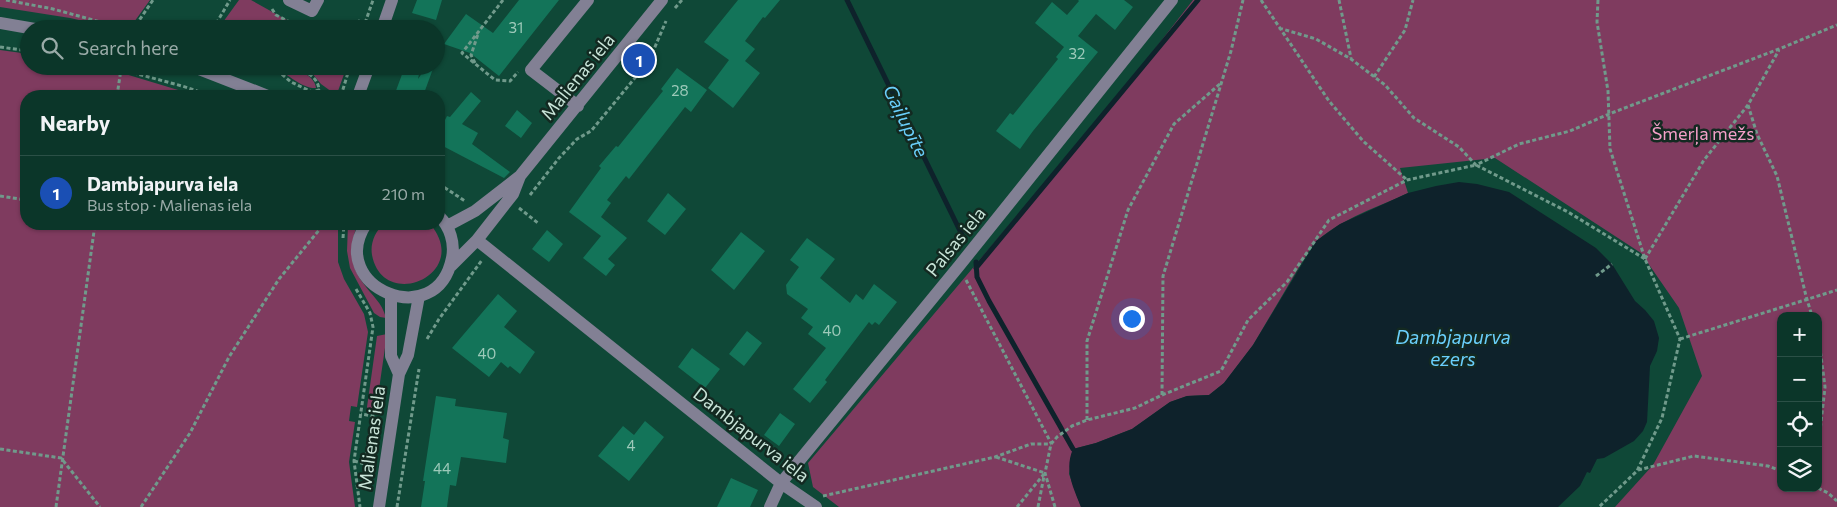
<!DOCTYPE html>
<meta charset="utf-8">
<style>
body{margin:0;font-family:Commissioner,sans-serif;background:#194135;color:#f1f3f6}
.controls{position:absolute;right:15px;bottom:15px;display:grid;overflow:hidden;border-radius:10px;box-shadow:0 1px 4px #0004}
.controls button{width:45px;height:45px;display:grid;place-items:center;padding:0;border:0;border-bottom:1px solid #2b5046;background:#0b3629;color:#f1f3f6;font:25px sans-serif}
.you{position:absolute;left:1131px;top:318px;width:18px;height:18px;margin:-12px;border:4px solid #fff;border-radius:50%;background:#1a73e8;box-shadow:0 0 0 8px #1a73e833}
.badge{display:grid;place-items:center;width:32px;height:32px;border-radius:50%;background:#e69b98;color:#fff;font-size:16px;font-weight:700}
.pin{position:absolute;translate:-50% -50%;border:2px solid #fff;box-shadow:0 1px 5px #0006}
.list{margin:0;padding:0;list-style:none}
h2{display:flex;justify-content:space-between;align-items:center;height:65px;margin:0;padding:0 20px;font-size:21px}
h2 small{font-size:16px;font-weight:400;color:#9aaba8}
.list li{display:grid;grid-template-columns:32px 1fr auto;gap:15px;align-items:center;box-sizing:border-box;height:75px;padding:0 20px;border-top:1px solid #2b5046}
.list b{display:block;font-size:19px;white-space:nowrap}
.list p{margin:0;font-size:16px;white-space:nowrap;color:#9aaba8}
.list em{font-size:16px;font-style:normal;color:#9aaba8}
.icon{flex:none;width:28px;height:28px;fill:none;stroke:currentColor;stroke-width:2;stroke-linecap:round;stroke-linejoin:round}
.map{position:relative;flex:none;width:1837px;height:507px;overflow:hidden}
.search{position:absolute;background:#0b3629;box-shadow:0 1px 4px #0004;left:20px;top:20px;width:425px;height:55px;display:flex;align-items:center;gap:12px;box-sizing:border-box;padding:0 18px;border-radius:28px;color:#9aaba8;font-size:19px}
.panel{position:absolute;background:#0b3629;box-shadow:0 1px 4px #0004;left:20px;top:90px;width:425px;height:140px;border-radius:20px}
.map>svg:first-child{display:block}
</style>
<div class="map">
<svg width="1837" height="507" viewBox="0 0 1837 507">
<rect width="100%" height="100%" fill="#0f4837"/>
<path fill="#7f3b5f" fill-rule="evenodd" d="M0,0h150l-21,29h-11l-48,-11 -70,-11z
M239,0h12l52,29h-85z
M1193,0h644v507h-222l38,-42 49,-89 -23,-68 -38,-55 -146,-95 -95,10 8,25c-30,14 -65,25 -90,47 -7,5 -11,15 -16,22l-49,83 -29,38 -15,12 -22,1 -17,6 -38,27 -36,14 -23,6 -4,25 12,33h-242l-26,-20 -5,-24 311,-368zM1781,316h37v172h-37z
M0,50l29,4v12h61l32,7 76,23h-172v128h312v38l6,17 20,35 4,18 -11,75 -6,-1 -2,15 6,1 -6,40 6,45h-355z
M277,66c12,0 38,7 39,22 -13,1 -28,-13 -39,-20z
M296,66h51l-9,25 -6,1 -11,-8 -10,-12z
M348,224h10c-9,20 -9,41 5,59 9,13 19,19 23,35l-6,-1 -6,-4 -24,-45 -3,-17z
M384,224h46c43,50 -47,89 -58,31 -2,-11 3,-24 12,-31z
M387,334l-11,76 -8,-1 -1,-2 10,-71z"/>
<path fill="#0e222b" d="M1459,182l18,2 32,8 87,56 16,16 23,37 10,9 9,11 5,17 -2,13 -7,15 -3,56 -4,9 -9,10 -30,17 -7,1 -7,14 -3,-1 -7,14 -22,21h-477c-8,-20 -17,-37 -8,-58l23,-6 36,-14 38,-27 17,-6 22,-1 15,-12 29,-38 63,-104 24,-17 68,-31 28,-7z"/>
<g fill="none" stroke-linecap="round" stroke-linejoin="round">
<path stroke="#0e222b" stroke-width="5" d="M847,0l118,241
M976,262l1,15 12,24 84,148
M976,268l222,-268"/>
</g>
<path fill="#137459" d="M417,0h25l-6,20 -24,-7z
M519,0h40l-60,76 -29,-23 -26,-9 22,-30 27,19z
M738,0h42l-15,18 -2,-1 -18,24 10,8 -10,12 15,12 -27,35 -25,-20 21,-28 -25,-18z
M1078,0h46l9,7 -18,23 -19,-16 -18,22 20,16 -65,79 -13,18 -24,-18 14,-18 3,2 45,-56 -2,-2 8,-10 -29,-24 17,-21 15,13 12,-14z
M427,66h7l-11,30h-29l10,-27 15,5 -1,5z
M677,68l30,22 -16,22 -6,-5 -56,72 -3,-3 -19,24 4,3 -10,14 26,21 -19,21 7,6 -9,11 -23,-18 18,-22 -32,-24 32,-44 -2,-2 17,-20 2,1 45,-56 -2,-2z
M471,92l10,9 -19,23 16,9 -6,11 38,28 -6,6 -65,-34v-12l8,-16 3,1z
M517,110l15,13 -11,15 -16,-12z
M668,193l18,16 -21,26 -18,-14z
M547,230l16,14 -14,18 -17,-13z
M741,232l24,19 -31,39 -23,-20z
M807,238l28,21 -15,19 30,25 6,-9 7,6 11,-16 23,18 -18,23 -4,-3 -3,3 -3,-3 -44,58 2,2 -17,21 -17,-14 33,-41 -18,-14 5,-7 -12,-9 7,-9 -21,-15 -1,-9 13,-18 -9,-7z
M498,294l19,17 -13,16 31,25 -15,22 -10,-8 -2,2 -7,-6 -12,15 -37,-29z
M747,331l15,12 -18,23 -15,-12z
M692,348l28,21 -15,19 -27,-21z
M436,396l20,3 -1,7 52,7 -4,25 6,2 -3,23 -45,-6 -5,29 -6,-1 -3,22h-26l4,-26h-2z
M780,413l15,11 -16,22 -15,-11z
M645,421l19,16 -35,44 -31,-25 25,-30 11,9z
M731,478l27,12 -8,17h-33z"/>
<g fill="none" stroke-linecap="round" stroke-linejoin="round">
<path stroke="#709a8b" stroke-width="3" stroke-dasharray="4 2.5" stroke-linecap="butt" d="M6,0l47,9 73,20
M503,0l-41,53 33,27 15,1 8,-9
M1261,0l68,101 34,40 44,39
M1339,0l12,58
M1598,0l-1,22 11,69 2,58 35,110 35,80 -18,79 -25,53 -38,36
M675,8l7,-8
M272,9l4,6 27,14
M136,25l17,-25
M1279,28l37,11 35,20 34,26 29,33 45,29 17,18 43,-21 51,-13 39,-17 170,-65 58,-24
M134,29l2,-4 11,4
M213,29l17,-29
M355,29l4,-8 6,3
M363,29l10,-29
M0,47l29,4
M475,63l-4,-8 7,-21
M108,66l74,20 30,10
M272,66l19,16 21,10 7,-2 10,6
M291,66c12,5 27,9 28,24
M1374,77l31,-47 8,-30
M117,96l4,-27
M341,96l9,-30
M1748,105l9,29 20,42 29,120 6,20
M439,184l26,17
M530,195l29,-37 18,-19 14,-8 58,-70 17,-40
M0,196l26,4
M519,208l19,15
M343,238l1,-14
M1645,259l59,-99 44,-55 31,-55
M1596,276l16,-12
M966,280l85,163
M356,289l14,24 3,14 -19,134 6,46
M1818,333l7,54 -7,62
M427,339l12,-20 43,-59
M1680,339l157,-49
M1162,395l1,-119 68,-225 12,-51
M1087,420v-79l41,-131 46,-86 47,-41
M0,449l61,9 39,49
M996,457l49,16
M354,461l11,3 8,-48 -12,-2
M1638,470l56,-14 74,10 13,5
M1818,488l10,5 9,8
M823,496l172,-39 36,-13h20
M56,507l39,-283
M141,507l49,-74 39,-76 50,-78 45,-55
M397,507l22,-138
M1017,507l27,-33
M1038,507l6,-31
M1055,507l-10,-34 6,-29 6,-7 15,-11 15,-6 48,-12 27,-13 59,-24 27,-51 39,-38 42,-62 78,-40 69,-15 92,47 77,47"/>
<path stroke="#828094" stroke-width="12" d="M289,0l23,11 6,-11
M0,23l35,6
M382,29l10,-29
M191,66l77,30
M358,96l11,-30
M578,106l-47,-36 57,-70
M366,224c-41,63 71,110 86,34 3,-15 -2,-31 -13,-42
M447,226l28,-15 45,-35 142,-176
M477,240l304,243 35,24
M451,266l26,-26 36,-46 7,-18
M391,296v60l8,18
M379,507l20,-133 9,-19 11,-59
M770,507l11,-24 178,-217 213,-266"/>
</g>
<g text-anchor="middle" stroke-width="5" stroke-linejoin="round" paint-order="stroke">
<g font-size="15" fill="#9cc9b9">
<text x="516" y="33">31</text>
<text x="1077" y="59">32</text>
<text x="680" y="96">28</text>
<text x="832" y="336">40</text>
<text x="487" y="359">40</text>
<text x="631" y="451">4</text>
<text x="442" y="474">44</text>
</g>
<g font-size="18" fill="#c9e5d9" stroke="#132921">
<text transform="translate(578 77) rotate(-51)" y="6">Malienas iela</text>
<text transform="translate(956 242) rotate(-51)" y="6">Palsas iela</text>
<text transform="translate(751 435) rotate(38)" y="6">Dambjapurva iela</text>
<text transform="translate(372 438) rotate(-82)" y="6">Malienas iela</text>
</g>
<g font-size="18" fill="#f4a0c9" stroke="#132921">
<text x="1703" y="140">Šmerļa mežs</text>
</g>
<g font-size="19" font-style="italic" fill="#6acffb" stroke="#132921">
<text transform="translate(906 121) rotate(64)" y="7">Gaiļupīte</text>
<text x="1453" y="344">Dambjapurva<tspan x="1453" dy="22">ezers</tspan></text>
</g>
</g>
</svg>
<div class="controls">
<button>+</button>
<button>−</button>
<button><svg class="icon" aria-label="locate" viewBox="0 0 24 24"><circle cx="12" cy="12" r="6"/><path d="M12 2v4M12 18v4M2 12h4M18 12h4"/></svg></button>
<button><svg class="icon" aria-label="layers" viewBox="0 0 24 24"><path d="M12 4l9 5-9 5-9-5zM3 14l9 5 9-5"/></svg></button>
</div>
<div class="you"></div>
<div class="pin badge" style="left:639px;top:60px;background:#1a4fb4">1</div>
<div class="search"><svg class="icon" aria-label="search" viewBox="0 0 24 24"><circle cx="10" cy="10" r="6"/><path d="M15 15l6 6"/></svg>Search here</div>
<section class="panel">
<h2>Nearby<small></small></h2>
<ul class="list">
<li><span class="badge" style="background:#1a4fb4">1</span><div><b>Dambjapurva iela</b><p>Bus stop · Malienas iela</p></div><em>210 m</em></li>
</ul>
</section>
</div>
